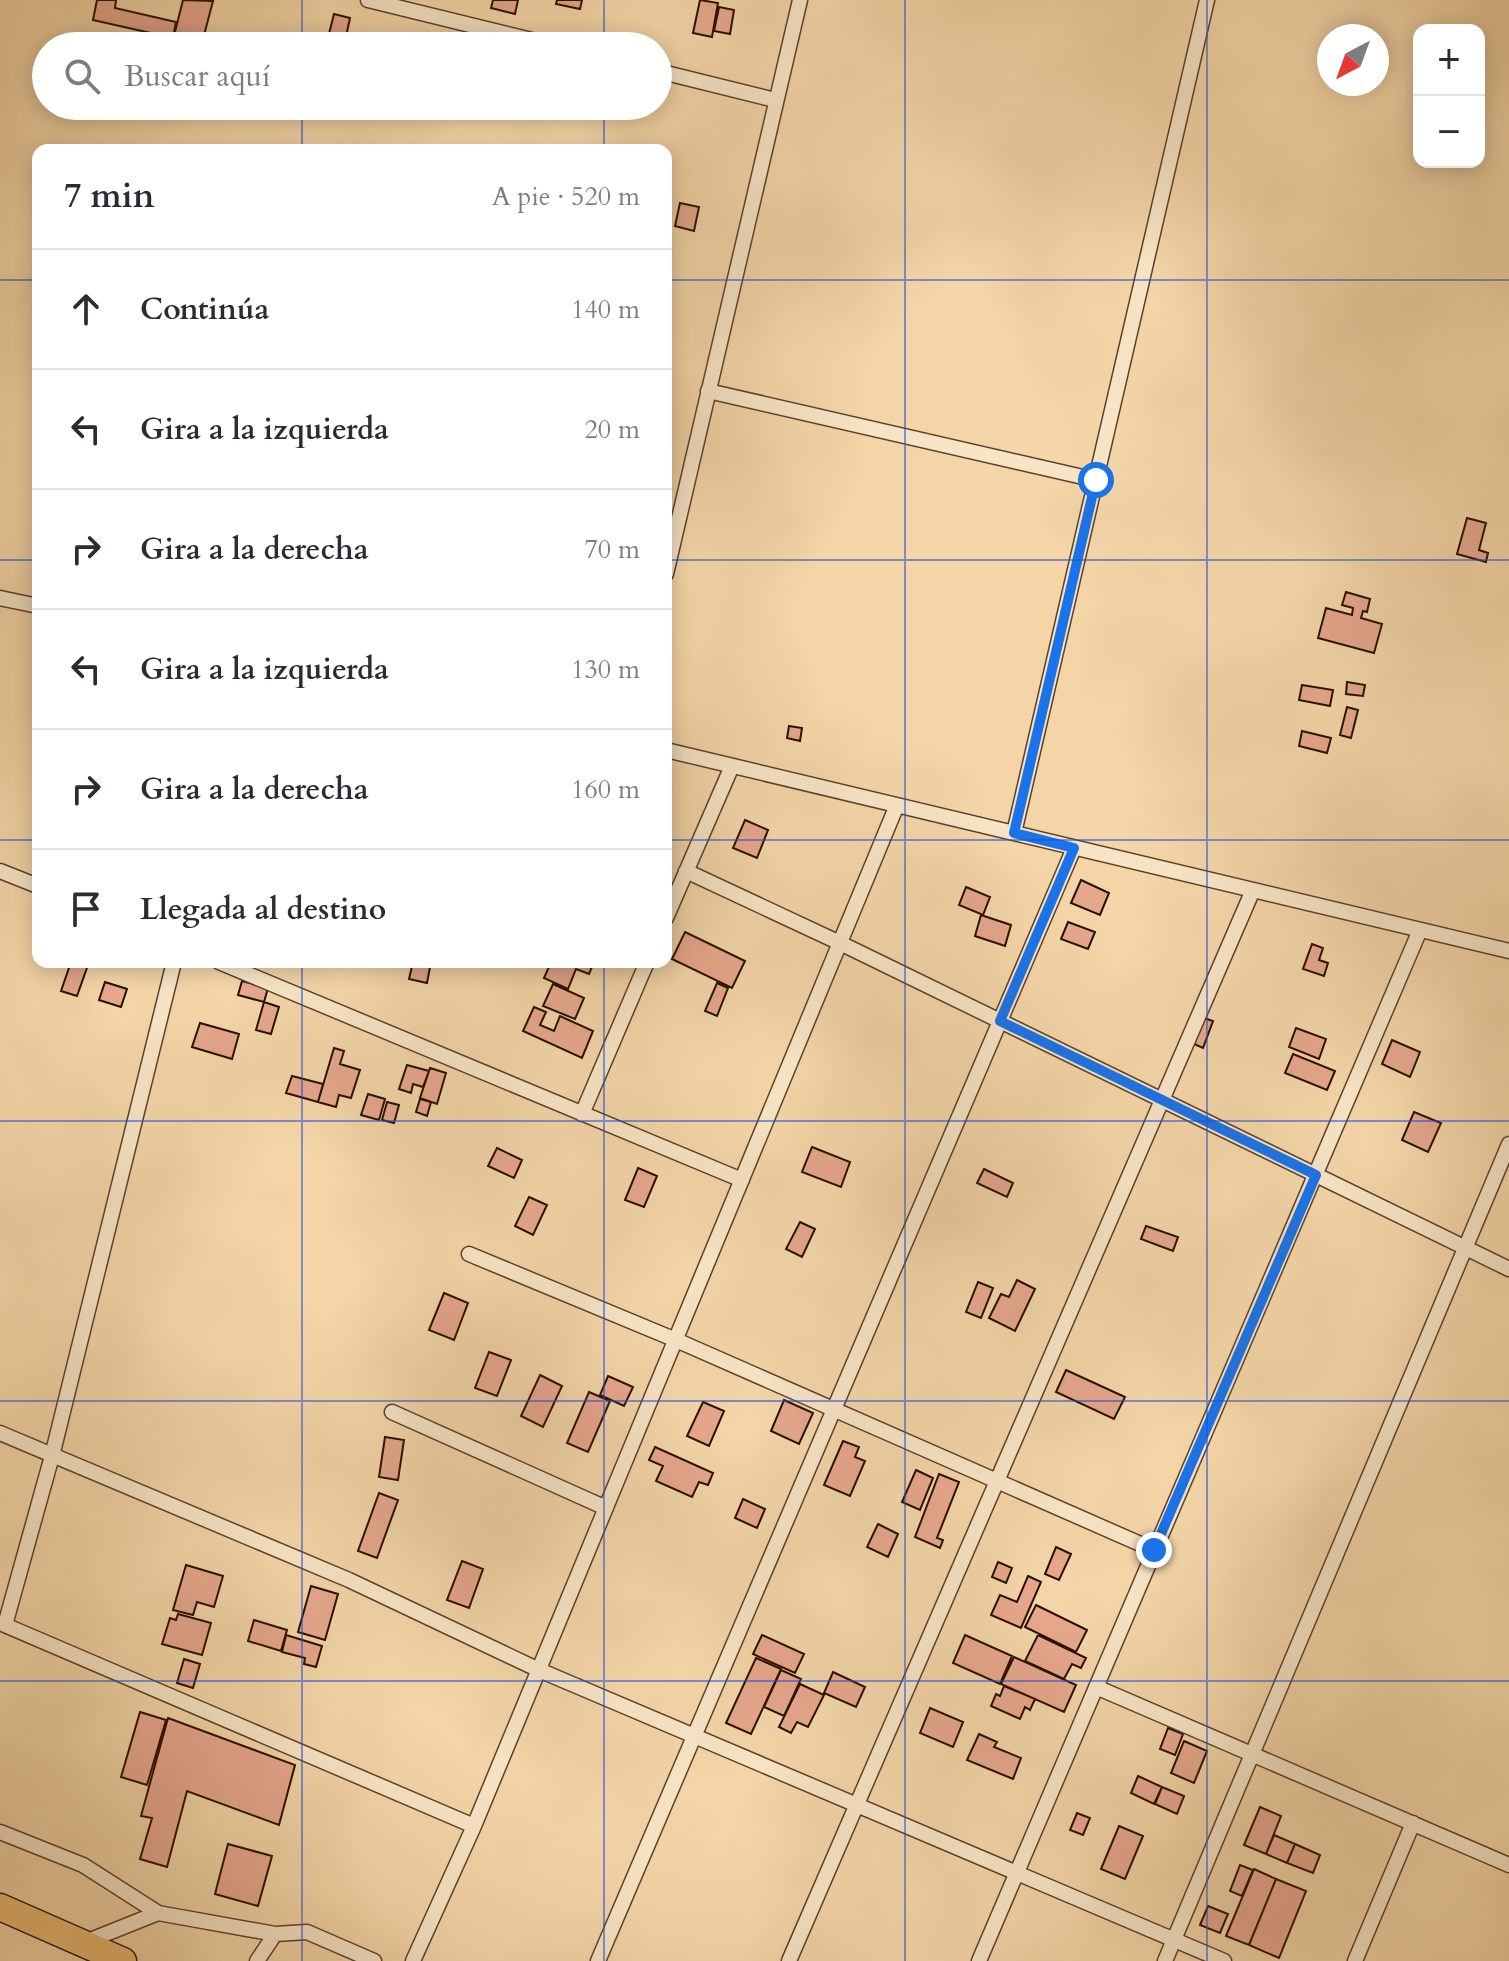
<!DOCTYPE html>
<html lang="es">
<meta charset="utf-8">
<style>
body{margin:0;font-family:Cardo,serif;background:#f2f2f3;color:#2b2b33}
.controls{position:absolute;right:24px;top:24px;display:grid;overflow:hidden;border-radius:16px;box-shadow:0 4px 20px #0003}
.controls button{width:72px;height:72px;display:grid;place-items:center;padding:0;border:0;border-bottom:2px solid #e1e1e2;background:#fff;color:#2b2b33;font:40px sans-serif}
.compass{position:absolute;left:1317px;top:24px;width:72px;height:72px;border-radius:50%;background:#fff;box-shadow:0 4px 20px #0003;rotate:221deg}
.stop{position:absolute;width:24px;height:24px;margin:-18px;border:6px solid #1a73e8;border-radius:50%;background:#fff}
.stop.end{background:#1a73e8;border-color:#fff;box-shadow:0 2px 8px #0008}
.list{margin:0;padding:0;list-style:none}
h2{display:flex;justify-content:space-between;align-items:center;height:104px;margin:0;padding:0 32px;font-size:34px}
h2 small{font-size:26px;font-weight:400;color:#7c7c81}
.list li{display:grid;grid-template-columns:52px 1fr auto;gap:24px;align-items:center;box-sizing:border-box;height:120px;padding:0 32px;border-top:2px solid #e1e1e2}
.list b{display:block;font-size:30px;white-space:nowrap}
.list em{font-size:26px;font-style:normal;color:#7c7c81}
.icon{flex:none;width:44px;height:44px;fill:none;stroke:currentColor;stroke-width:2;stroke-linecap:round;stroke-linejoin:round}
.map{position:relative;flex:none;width:1509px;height:1961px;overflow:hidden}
.search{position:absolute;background:#fff;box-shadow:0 4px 20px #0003;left:32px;top:32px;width:640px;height:88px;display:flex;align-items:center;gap:20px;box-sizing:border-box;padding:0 28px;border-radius:44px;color:#7c7c81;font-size:30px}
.panel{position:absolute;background:#fff;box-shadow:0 4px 20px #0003;left:32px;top:144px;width:640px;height:824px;border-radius:16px}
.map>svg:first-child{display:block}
</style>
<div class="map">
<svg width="1509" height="1961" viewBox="0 0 1509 1961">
<rect width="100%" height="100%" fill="#f3d5a7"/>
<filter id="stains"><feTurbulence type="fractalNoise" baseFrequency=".0025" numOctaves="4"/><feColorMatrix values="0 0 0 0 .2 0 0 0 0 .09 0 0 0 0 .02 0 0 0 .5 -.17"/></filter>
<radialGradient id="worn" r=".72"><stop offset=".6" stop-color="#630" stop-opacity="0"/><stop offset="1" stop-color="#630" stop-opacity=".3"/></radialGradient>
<path fill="#e6a78c" stroke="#290f01" stroke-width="2" d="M97,0h19l-1,8 61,14 -3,16 -80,-18z
M183,0l30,1 -11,42 -28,-7z
M493,0h25l-3,14 -24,-6z
M557,0h25l-2,9 -24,-5z
M700,0l18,3 -6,34 -19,-4z
M719,7l15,3 -4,24 -16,-3z
M334,14l16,4 -6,28h-18z
M680,203l19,4 -5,24 -19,-5z
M1467,518l19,5 -7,27 9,3 -2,9 -29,-8z
M1346,592l24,7 -3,13 -4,-1 -2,7 21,6 -8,29 -56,-15 8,-30 26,7 1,-7 -11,-3z
M1347,682l18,3 -2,11 -17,-2z
M1302,685l31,5 -3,16 -31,-6z
M1347,707l11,3 -7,28 -11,-3z
M789,726l13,2 -2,13 -13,-3z
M1302,731l29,7 -4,15 -28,-7z
M745,820l23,10 -11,28 -24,-10z
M1081,880l28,13 -9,22 -29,-12z
M966,887l24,10 -7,18 -24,-10z
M981,915l30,10 -6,21 -30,-10z
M1068,922l27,10 -7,17 -27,-10z
M685,932l60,29 -13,27 -60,-29z
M1312,944l11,4 -4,12 9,3 -4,13 -21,-7z
M71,962h18l-12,34 -16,-5z
M413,962h18l-4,21 -18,-4z
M551,962h43l-5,12 -13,-5 -8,20 -24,-11z
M242,981l26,7 -4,14 -26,-7z
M105,982l22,7 -6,18 -22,-7z
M717,983l11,5 -11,28 -12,-5z
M553,984l31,14 -9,21 -32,-13z
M264,1002l15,5 -8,27 -15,-4z
M534,1007l12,5 -6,13 14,6 6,-15 33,15 -11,27 -59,-27z
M1204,1018l9,3 -10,27 -9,-4z
M200,1023l39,11 -7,25 -40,-12z
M1296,1028l30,11 -7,20 -30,-12z
M1392,1040l28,12 -10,25 -28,-13z
M334,1048l10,3 -4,13 20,6 -9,28 -12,-3 -3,12 -18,-5z
M1293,1054l42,17 -8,19 -42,-17z
M407,1065l22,6 -6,16 -10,-3 -2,9 -12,-4z
M430,1068l16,5 -9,31 -17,-6z
M292,1076l31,8 -5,18 -32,-9z
M368,1094l17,5 -6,21 -18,-5z
M420,1099l11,3 -4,14 -11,-4z
M387,1102l12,3 -5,18 -12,-3z
M1414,1112l27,11 -13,29 -26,-12z
M812,1147l38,15 -9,25 -39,-15z
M497,1148l25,12 -8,18 -26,-12z
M638,1168l19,8 -13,31 -19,-7z
M984,1169l29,14 -6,14 -30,-14z
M529,1197l18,8 -14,30 -18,-9z
M800,1222l15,7 -13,28 -16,-8z
M1146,1226l32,11 -5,14 -32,-12z
M1017,1280l18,9 -20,42 -26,-13 12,-24 8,3z
M978,1282l15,6 -12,30 -15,-6z
M444,1293l24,10 -14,37 -25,-10z
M489,1352l22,8 -14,36 -22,-8z
M1066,1370l59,27 -11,22 -58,-27z
M540,1375l22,11 -19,41 -22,-11z
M608,1376l25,11 -9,19 -24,-11z
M589,1392l21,9 -22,51 -21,-9z
M784,1400l29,13 -14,31 -28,-13z
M703,1402l21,9 -15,35 -22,-10z
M385,1437l19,3 -6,40 -19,-3z
M843,1441l16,6 -4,10 10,4 -15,35 -26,-11z
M655,1447l58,26 -5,12 -9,-3 -7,15 -36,-16 7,-15 -14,-6z
M916,1470l17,8 -13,32 -18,-8z
M939,1474l20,8 -22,56 6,2 -3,8 -25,-11z
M379,1493l19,7 -21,58 -19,-7z
M743,1499l22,10 -8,19 -22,-10z
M878,1524l20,10 -10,23 -21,-10z
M1056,1547l15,7 -12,26 -14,-6z
M462,1561l21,8 -14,39 -22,-8z
M998,1562l14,6 -6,15 -14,-6z
M186,1565l37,11 -9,31 -17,-5 -4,13 -20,-5z
M1028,1576l13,6 -20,46 -30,-13 9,-20 17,7z
M311,1586l27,8 -13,46 -27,-8z
M1036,1605l51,25 -11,22 -51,-25z
M178,1614l33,9 -9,32 -40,-11 8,-26 6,2z
M254,1620l33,10 -6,21 -33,-10z
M286,1635l36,11 -6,21 -12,-3 1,-6 -23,-6z
M762,1635l42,19 -9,19 -42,-19z
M965,1635l47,21 -12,28 -47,-21z
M1038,1635l48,23 -5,10 -9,-4 -8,15 -39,-18z
M1014,1657l62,28 -12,27 -63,-28z
M756,1658l25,11 -30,65 -25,-11z
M184,1659l16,5 -7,24 -16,-5z
M781,1670l20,9 -17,37 -20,-9z
M833,1672l32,15 -9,20 -32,-14z
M800,1684l24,11 -16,32 -11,-5 -6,11 -12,-6z
M1004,1686l31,13 -5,11 -5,-3 -5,12 -29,-13 5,-12 4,2z
M930,1708l33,14 -10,25 -33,-14z
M140,1712l26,8 -19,65 -26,-8z
M168,1718l127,47 -16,60 -92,-34 -20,76 -27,-8 12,-41 -11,-2z
M1168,1728l15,6 -8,21 -15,-6z
M979,1734l18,8 -3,5 27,11 -8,21 -46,-19z
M1184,1741l23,10 -13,32 -23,-10z
M1138,1776l24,11 -8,17 -23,-11z
M1162,1787l22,9 -7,18 -22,-10z
M1260,1807l21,9 -15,38 -22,-9z
M1077,1813l13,5 -7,17 -13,-5z
M1119,1826l24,10 -18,43 -24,-10z
M1274,1835l21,9 -8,19 -21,-9z
M228,1844l44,12 -14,50 -43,-12z
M1295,1844l25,11 -7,18 -26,-10z
M1240,1865l13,5 -11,26 -12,-5z
M1254,1869l22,10 -27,66 -23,-9z
M1276,1879l30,12 -27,67 -30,-13z
M1208,1906l20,8 -8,19 -20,-8z"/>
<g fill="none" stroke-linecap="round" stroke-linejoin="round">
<defs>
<path id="street" d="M368,0l188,46
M658,71l117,29
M708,391l388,89
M666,574l134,-574
M0,598l38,8
M666,750l843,201
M1014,833l193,-833
M0,871l38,15
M686,871l154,72 669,326
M666,918l66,-152
M219,962l523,218
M582,1114l65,-152
M469,1254l207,86 478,210
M392,1412l214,96
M0,1433l349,147 190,90 685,291
M0,1623l474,203
M5,1625l47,-169 122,-494
M1096,1687l413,178
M0,1832l83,33 75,48
M83,1943l75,-30 117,21
M257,1961l18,-27 32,-2 67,29
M413,1961l61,-135 423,-1021
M598,1961l476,-1113
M789,1961l464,-1071
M979,1961l441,-1031
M1165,1961l344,-817
M1355,1961l58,-138"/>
<path id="highway" d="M0,1907l123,54"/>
</defs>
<use href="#street" stroke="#5c402a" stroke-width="17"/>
<use href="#highway" stroke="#290f01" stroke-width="29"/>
<use href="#street" stroke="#f7e4c6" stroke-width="14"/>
<use href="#highway" stroke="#eaba74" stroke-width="26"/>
</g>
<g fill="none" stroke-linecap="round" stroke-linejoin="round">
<path stroke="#1a73e8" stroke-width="10" d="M1096,480l-82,353 60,15 -74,173 316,154 -162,375"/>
</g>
<path fill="none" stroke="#1d4ed8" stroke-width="2" stroke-opacity="0.55" d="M302,0v46M604,0v46M905,0v1961M1207,0v1961M302,106v44M604,106v44M0,280h38M666,280h843M0,560h38M666,560h843M0,840h38M666,840h843M302,962v999M604,962v999M0,1121h1509M0,1401h1509M0,1681h1509"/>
<rect width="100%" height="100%" filter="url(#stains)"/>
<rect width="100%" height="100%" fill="url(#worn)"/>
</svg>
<div class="controls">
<button>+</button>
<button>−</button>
</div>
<svg class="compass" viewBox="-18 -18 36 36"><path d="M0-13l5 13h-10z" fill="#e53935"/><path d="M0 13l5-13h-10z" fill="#7c7c81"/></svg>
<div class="stop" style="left:1096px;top:480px"></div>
<div class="stop end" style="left:1154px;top:1550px"></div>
<div class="search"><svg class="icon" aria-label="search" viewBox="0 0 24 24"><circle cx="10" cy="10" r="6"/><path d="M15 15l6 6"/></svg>Buscar aquí</div>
<section class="panel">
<h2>7 min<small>A pie · 520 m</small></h2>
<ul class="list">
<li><svg class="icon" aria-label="ahead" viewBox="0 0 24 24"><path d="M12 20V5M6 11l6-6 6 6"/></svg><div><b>Continúa</b></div><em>140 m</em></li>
<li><svg class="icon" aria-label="left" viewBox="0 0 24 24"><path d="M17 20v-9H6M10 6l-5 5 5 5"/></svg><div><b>Gira a la izquierda</b></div><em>20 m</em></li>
<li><svg class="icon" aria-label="right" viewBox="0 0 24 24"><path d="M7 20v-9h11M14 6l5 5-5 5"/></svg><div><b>Gira a la derecha</b></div><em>70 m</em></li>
<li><svg class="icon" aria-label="left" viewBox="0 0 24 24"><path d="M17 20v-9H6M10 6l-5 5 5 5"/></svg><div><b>Gira a la izquierda</b></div><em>130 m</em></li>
<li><svg class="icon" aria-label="right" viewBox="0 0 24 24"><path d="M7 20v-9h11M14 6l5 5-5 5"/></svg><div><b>Gira a la derecha</b></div><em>160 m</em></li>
<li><svg class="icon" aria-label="arrive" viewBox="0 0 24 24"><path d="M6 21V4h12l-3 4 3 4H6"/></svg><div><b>Llegada al destino</b></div></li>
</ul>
</section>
</div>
